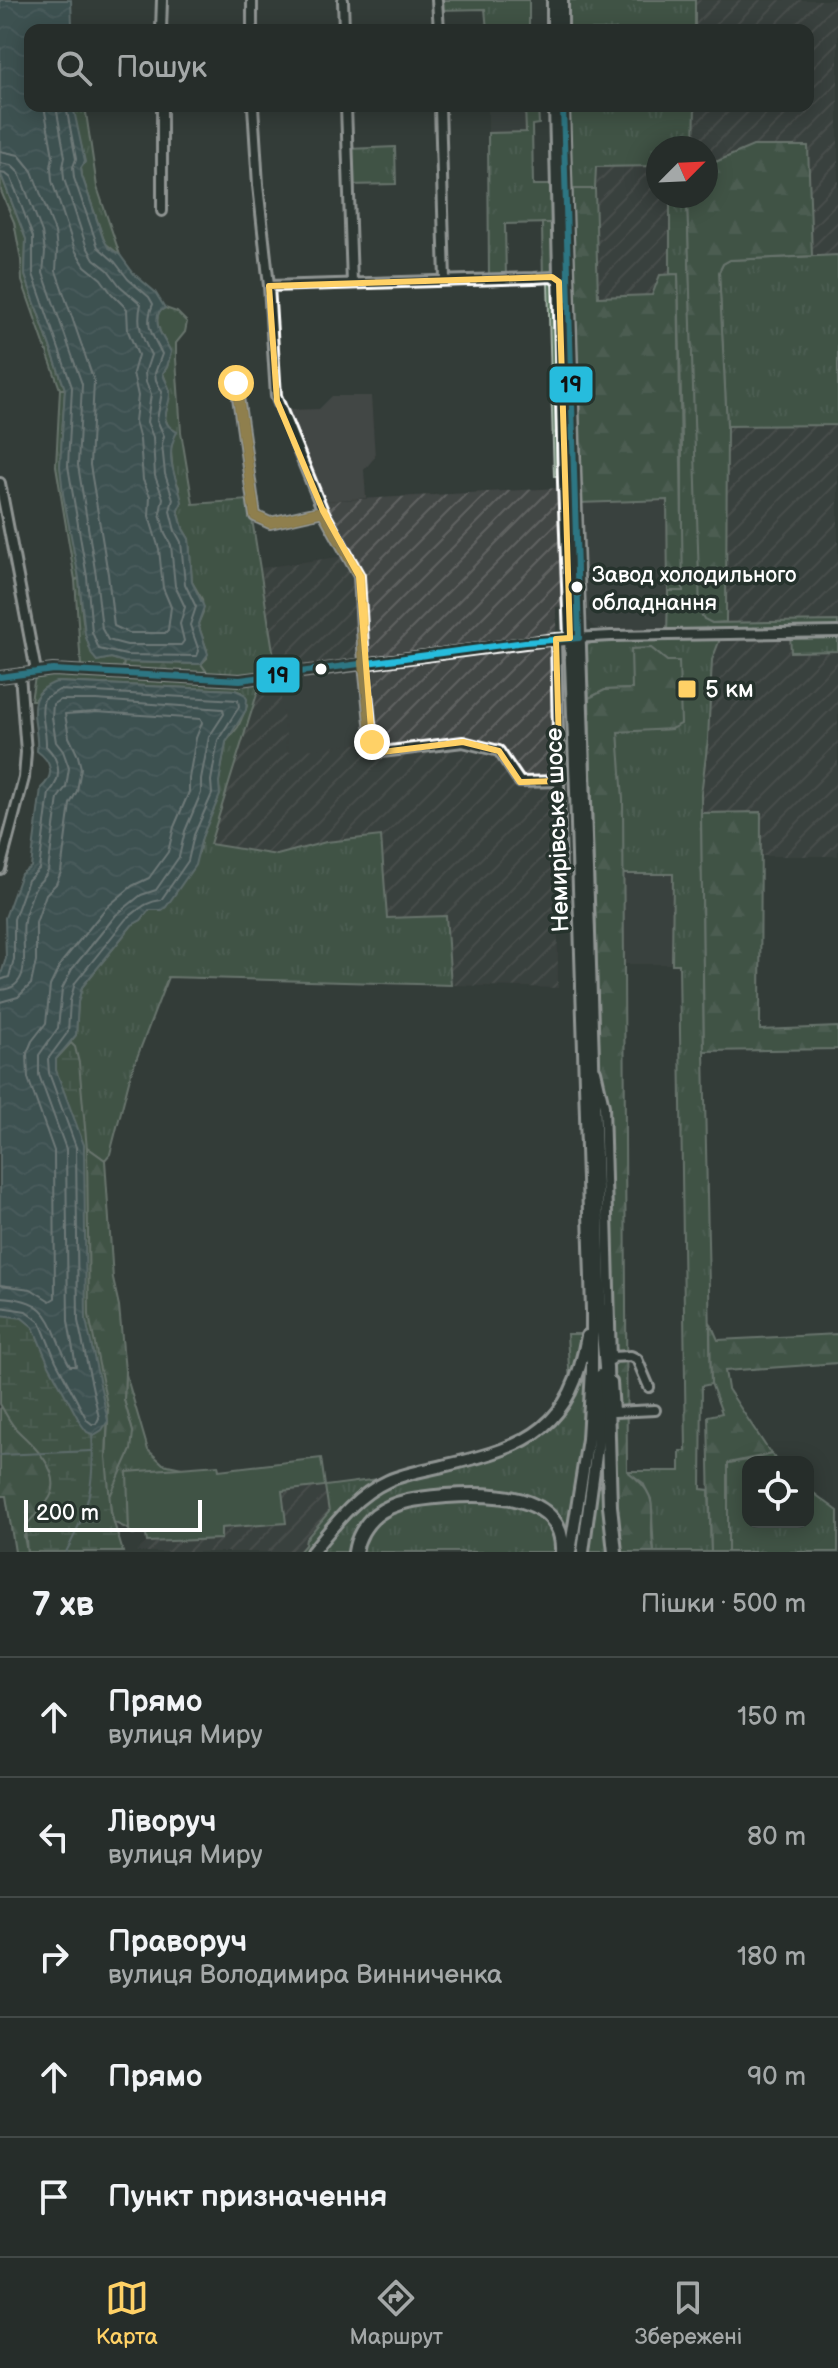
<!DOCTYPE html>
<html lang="uk">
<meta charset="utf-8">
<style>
body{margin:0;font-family:"Balsamiq Sans",sans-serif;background:#2e3532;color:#f1f3f6}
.controls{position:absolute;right:24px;bottom:24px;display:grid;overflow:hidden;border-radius:16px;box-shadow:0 4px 20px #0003}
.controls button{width:72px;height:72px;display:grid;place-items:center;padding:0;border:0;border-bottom:2px solid #424947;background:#262d2a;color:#f1f3f6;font:40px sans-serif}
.compass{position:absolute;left:646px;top:136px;width:72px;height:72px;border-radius:50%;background:#262d2a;box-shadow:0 4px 20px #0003;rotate:66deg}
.scale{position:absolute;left:24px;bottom:20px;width:178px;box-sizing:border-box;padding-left:8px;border:4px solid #fff;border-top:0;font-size:22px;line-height:28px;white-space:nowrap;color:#fff;-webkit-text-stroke:6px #26332d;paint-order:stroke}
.stop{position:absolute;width:24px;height:24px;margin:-18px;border:6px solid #ffd166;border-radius:50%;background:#fff}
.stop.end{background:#ffd166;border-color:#fff;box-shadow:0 2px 8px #0008}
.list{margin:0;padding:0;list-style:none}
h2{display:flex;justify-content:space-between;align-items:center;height:104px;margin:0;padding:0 32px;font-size:34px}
h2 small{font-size:26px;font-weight:400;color:#a4a8a8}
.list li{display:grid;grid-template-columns:52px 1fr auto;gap:24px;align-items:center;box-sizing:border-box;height:120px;padding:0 32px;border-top:2px solid #424947}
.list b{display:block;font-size:30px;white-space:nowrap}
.list p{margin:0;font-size:26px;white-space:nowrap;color:#a4a8a8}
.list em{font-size:26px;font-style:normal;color:#a4a8a8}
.icon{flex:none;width:44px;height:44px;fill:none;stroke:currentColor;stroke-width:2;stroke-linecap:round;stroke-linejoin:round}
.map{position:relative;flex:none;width:838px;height:1552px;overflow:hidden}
.search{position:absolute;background:#262d2a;box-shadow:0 4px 20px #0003;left:24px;right:24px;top:24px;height:88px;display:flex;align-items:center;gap:20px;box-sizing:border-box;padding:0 28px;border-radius:16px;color:#a4a8a8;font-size:30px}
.sheet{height:704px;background:#262d2a}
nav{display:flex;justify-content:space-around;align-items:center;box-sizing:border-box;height:112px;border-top:2px solid #424947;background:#262d2a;font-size:22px;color:#a4a8a8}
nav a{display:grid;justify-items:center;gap:4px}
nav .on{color:#ffd166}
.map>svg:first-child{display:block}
</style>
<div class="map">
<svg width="838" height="1552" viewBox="0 0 838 1552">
<defs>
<pattern id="industrial-furrows" width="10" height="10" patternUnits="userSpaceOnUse" patternTransform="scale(2)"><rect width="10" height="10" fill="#434645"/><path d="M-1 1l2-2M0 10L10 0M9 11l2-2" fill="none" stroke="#5f6261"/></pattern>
<pattern id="grass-tufts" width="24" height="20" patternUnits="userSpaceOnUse" patternTransform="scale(2)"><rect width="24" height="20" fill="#516f57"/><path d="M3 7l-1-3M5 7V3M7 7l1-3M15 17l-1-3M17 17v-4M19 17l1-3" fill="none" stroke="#6b8570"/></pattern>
<pattern id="forest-firs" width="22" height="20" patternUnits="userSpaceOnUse" patternTransform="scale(2)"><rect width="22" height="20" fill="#516f57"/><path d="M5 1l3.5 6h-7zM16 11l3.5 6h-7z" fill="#6b8570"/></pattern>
<pattern id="wetland-marsh" width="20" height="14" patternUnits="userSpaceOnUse" patternTransform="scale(2)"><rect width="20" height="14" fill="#516f57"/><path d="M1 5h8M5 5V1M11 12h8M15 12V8" fill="none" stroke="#6b8570"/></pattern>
<pattern id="water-waves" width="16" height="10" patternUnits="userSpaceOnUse" patternTransform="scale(2)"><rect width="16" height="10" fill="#486a6e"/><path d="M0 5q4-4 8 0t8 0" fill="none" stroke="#638084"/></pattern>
</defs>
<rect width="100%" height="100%" fill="#333c38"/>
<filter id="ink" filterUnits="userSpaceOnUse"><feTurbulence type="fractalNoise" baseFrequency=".0125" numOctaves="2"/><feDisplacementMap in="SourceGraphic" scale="16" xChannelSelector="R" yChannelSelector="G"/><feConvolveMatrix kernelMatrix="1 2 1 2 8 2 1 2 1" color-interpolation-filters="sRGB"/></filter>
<g filter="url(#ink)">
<path fill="#434645" d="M488,106h37l1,26 -38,1z
M332,396h39l4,61 -11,13 2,28 -42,3 -35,-91 30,-1z
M667,500v129l-67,1 -7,-3 -8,-9 -6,-115z
M364,664l8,78 -84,11 -11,-77z
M622,874h51l-1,90h-49z"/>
<path fill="url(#industrial-furrows)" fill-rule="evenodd" d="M695,0h143v255l-26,1 -4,-110h-55l-47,20v-18h-12l1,-42h113v-76h-113z
M658,166v30h12v78l-10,1 -7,20 -55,2 -2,-130z
M838,425v196l-112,1 1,-196z
M559,488l3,118 -6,1 2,381 -107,-3 -5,-69 -59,3 -106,-65 -71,-10 52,-167 15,-2 -16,-107 91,-13 -28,-54zM363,664l8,78 -83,10 -10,-76z
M790,633l1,19 47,-1v205h-77v-44l-60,1 11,-153 9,-26z
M325,1486l4,26 -23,27 -1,6 -6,7h-163l11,-10 74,-3v-11l64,-5 -3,-32z"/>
<path fill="url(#grass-tufts)" stroke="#a8b7ab" stroke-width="2" d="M437,0h92v30h-42l-2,-21 -47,1z
M567,0h128v30h-128z
M73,106h12l12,81 23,68 -15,-12 -23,-67z
M525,106h13l1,18 -7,1 1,60h19l1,38 -48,1 1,54 -17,1 -1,-146 38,-1z
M568,106h127l-1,42h-36v18l-62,1 -1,22h-25z
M395,147l1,37 -47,1 -1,-36z
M0,172l26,67 -1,36 40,114h-5l-38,-108 -1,-21 -7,-38 -13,-31z
M670,196h17l14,419 11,8 126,-2v30l-47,1 -1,-18h-68l-10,26 -4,79 -7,56 3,256 7,333 -9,2 -1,103 8,1 2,62h-57l-3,-53 -8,-16 -16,-12h53v-20h6l-7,-487h-7l1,-90h-51l-4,-143 53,-2 8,-68h-12l-16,-13 -19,41 -27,1 -16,8 -3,-52 7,-4 17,-1 1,-5 56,-1 1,-44h14v-153l-4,-163 -8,-1z
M838,255v170l-111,1 -8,-154 4,-8 7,-4z
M165,308l12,4 10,10 -2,10 -9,11v16l5,73 12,72 56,-4 28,176 -15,2 -52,166 67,11 49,-13 55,-6 6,82 59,-2 5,69 -283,-8 -37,96 -21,81 -5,6 -21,-15 -28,-86 20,-24 2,-33 4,-15 50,-62 9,-5 8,-10 13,-1 37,-57 3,-15 16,-51 8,-44 12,-15 9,-21 -6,-14 -6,-2 -178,-8 -14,7 -9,11h-3l5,-29 173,4 -8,-11 6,-6v-8l-9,-26 5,-12 -1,-13 -10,-17 -3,-43 -6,-10 -5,-20 1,-22 -6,-13 -4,-46 -4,-10 5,-26 -7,-19 4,-6 4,-15c-7,-13 -18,-26 -12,-40z
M79,579c3,27 2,60 18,82l14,-3 13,4 -1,6 -42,-2 -6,-86z
M567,1334h22c-2,53 -5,105 -13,157 -4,22 -6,41 -15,61h-262l6,-7 1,-6 23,-27 -4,-26 61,-8 112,-30 38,-20 23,-23 11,-20z
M125,1371l23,79 15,14 19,4 -54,5 1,58 -3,-3 -13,-6 -5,-29h3l22,-61 -9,-32z
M600,1443l11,1 6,108h-34z
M771,1454l8,8h-31v60h60v-33l30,22v41h-110v-89l21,-3z"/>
<path fill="url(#forest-firs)" stroke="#a8b7ab" stroke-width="2" d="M753,146h55l4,110 -82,4 -7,4 -4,8 8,154 -1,196 -14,1 -8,-4 -4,-8 -13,-415h19v-30z
M570,189h25l3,108 54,-2 8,-20 18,-1 5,317h-15l-1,-91 -88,3z
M542,223h11l6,253h-5l-6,-194h-5z
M60,389h5l-5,77 19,112 -4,2 -19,-114z
M651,648l16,13h12l2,63 -10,5 -53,3 5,67 4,672c39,29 19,42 27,81h-37l-4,-46 -24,-808 16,-8 27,-1 -1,-40z
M124,662l77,2 8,11 -86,-7z
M761,812l-1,218 78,-3v22l-134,2 -3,-238z
M84,1145l21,15 8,119 6,27 6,65 -1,29 9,32 -2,18 -20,44 -3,-1 -2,-36 2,-36 -22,-101z
M710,1322l8,18 120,-6v29l-113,8 3,18 43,65 -43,9v89h-17l-3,-136 14,-3 -11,-30z
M9,1401l61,68 -46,67 3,16h-12l-9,-56h-6v-87z"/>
<path fill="url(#wetland-marsh)" stroke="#a8b7ab" stroke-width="2" d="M71,1043l4,4 4,16 8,86 2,166 19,94 -2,48 5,56 12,39h-96l-2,-25c8,-12 22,-20 27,-34 8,-24 -20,-49 -35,-63 -7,-7 -12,-18 -17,-26v-189l56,-156z"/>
<path fill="#516f57" stroke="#a8b7ab" stroke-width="2" d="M321,1458l4,28 -43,5 4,32 -65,5v11l-74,3 -1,-7 -14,-1 -3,-3 -2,-59 91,-7 1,5z"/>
<path fill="url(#water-waves)" stroke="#91a6a8" stroke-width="2" d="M0,0h71l1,24 -3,6h-39v76h43l12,56 -4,6 1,8 21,62 5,9 12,8 14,19 21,18 10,16 -6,4c-6,14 5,27 12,40l-4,15 -4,6c1,7 6,12 7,18 1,18 -15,29 7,41 -14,25 0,45 5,70l-4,8 5,19 6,10 3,43 12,25 -6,17 10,30 -7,10 -77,-2 -13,-4 -14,3 -5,-6 -7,-21 -6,-56 -16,-84 -3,-28 5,-77 -40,-114 1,-36 -26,-67z
M56,682l179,8 9,4 3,5 -1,11 -20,32 -7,40 1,13 -18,42 -7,28 -29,42 -4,3h-13l-8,10 -9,5 -50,62 -4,15 -2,33 -20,24v11l28,75 2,175 22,101 -6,9 -8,5 -7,-3 -6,-8 -32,-59 -16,-38 -11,-9 -22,-3v-337l6,-20 -1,-40 16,-44 10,-7 10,-79c15,-13 10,-27 -4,-37 3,-28 -18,-55 19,-69z"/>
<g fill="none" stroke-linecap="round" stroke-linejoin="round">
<path stroke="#b6c3c5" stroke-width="2" d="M0,151l19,4 13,16 23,61 2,19 -1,20 38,110 -4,84 18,109 6,52 15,7h36l3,-3 3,-23 -8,-19 -4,-39 -10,-33 1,-20 -7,-16 -3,-40 -5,-19 3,-25 -5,-23 5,-18 -10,-24 -1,-22 -16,-16 -10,-14 -16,-13 -10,-16 -23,-69 -1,-14 2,-11 -9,-50
M0,163l11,2 8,8 23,59 3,20 -2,21 39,111 -4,81 18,111 6,53 6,11 19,5h54l3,-4 -4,-17 5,-17 -10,-21 -4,-41 -6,-11 -5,-21 3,-15 -8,-22 -2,-39 -6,-15 4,-28 -5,-12 -1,-9 6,-18c-9,-18 -15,-30 -10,-51l-21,-18 -12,-16 -14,-11 -8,-14 -22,-66 -1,-12 2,-10 -9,-51
M0,173l6,1 5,4 22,59v37l39,113 -4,79 19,111 5,55 7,17 27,6 71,1 2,-5 -9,-26 6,-18 -11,-23 -4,-42 -6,-11 -5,-20 3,-12 -8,-25 -3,-30 2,-8 -7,-16 5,-28 -6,-12 -1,-7 7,-19c-10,-20 -18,-28 -9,-50l-4,-7 -21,-18 -13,-17 -17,-15 -24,-69 -1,-11 3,-8 -10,-53
M0,980l9,-3 5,-18v-40l14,-39 11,-11 10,-76c14,-15 11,-33 -3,-47 1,-16 -7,-31 -2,-47l15,-9 179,10 1,7 -21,33 -7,41 1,13 -18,41 -6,26 -27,39c-16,2 -21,9 -35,19l-51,64 -5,18 -2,31 -20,27 1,14 27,74 2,174 21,97 -3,6h-4l-5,-4 -31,-59 -16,-39 -14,-11 -26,-4
M0,990c36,-2 20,-46 24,-69 1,-7 9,-30 12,-35 5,-6 9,-8 12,-15l10,-73 8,-11 3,-19 -6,-17 -7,-9 -4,-25 1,-13 7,-4h36l127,9 1,5 -15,23 -8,42v14l-16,38 -6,26 -23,33 -15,5 -25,20 -44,54 -10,20 -4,39 -19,27v20l27,74 2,172 8,45h-6c-23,-40 -13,-66 -70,-69
M0,1002l18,-5 13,-13 5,-23v-38l10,-29 10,-10 5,-12 9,-68 7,-13 4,-23 -3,-12 -9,-19 -4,-23 31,-2 105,7 1,4 -6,15 -7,40v14l-15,35 -6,25 -19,26 -17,8 -26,22 -45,55 -11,23 -4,37 -14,18 -5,12 1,25 26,73 1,147 -5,3 -19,-12 -31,-4"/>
<path stroke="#91a6a8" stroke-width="2" d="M0,1455l91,-4
M66,1552c23,-43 29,-69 26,-118"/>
<defs>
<path id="minor" d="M252,0v30
M343,0l1,30
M437,0l2,30
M161,30l1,-30
M162,106v105
M253,106l5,79 11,101 7,110 47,115 36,65 5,88 8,78 6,9 4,1 81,-10 36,9 21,31 40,-1
M346,106l6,177
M440,106l5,174
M269,286l265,-8 18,-1 7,5
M236,383l19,133 15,7 53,-12
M0,483l36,188
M556,639l5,236
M0,677l53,-7 187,10 316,-41 55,-3 227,-4
M0,869l24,-91 2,-26 -6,-78
M596,1071l8,35 7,254
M611,1357l20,-1 6,3 12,28
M612,1382l2,30 41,-2"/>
<path id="major" d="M553,0v30
M562,30v-30
M555,106l9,376 12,309 16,519v60l-4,69 -18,113
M563,106l38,1209
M312,1552c22,-27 43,-56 76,-71 18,-8 39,-11 59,-16 84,-19 124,-38 140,-129
M583,1552l15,-112 3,-65"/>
<path id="highway" d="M601,1310l5,57 4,139 5,46
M355,1552c2,-14 10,-28 21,-37 19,-15 47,-17 70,-19 41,-3 119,-4 116,56"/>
</defs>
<use href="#minor" stroke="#fff" stroke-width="14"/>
<use href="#major" stroke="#fff" stroke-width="16"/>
<use href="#highway" stroke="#fff" stroke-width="18"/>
<use href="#minor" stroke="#26332d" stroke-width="8"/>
<use href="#major" stroke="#26332d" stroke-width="10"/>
<use href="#highway" stroke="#26332d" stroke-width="12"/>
<defs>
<path id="bus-1" d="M0,677l53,-7 187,10 285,-38 54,-4 -16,-532"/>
</defs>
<use href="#bus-1" stroke="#26332d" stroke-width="12"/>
<use href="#bus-1" stroke="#26bcdd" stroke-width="6"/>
</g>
</g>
<g fill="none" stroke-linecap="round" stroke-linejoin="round" filter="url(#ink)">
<path stroke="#ffd166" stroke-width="10" d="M236,383l19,133 15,7 53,-12 36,65 5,88 8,78"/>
</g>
<path d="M0 0H838V1552H0ZM552,277l7,5 11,356 -14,1 4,142 -40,1 -21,-31 -36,-9 -81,10 -10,-10 -13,-166 -36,-65 -46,-110 -8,-115z" fill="#333c38" fill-opacity=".55" fill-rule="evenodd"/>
<path fill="none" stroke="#ffd166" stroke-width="6" stroke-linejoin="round" d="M552,277l7,5 11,356 -14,1 4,142 -40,1 -21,-31 -36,-9 -81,10 -10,-10 -13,-166 -36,-65 -46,-110 -8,-115z"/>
<g fill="#fff" stroke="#26332d" stroke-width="3">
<circle cx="577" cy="587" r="7"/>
<circle cx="321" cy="669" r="7"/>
</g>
<rect fill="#ffd166" stroke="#26332d" stroke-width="3" x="677" y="679" width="20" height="20" rx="4"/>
<g text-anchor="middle" stroke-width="7" stroke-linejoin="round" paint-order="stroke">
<g font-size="22" fill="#fff" stroke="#26332d" text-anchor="start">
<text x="592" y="582">Завод холодильного<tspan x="592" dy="28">обладнання</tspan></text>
</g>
<g font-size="24" fill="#fff" stroke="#26332d" text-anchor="start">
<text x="705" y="697">5 км</text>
</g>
<g font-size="24" fill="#fff" stroke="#26332d">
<text transform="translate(557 830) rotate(-92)" y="8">Немирівське шосе</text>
</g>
</g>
<g stroke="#26332d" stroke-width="3">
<rect x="548" y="365" width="46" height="39" rx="8" fill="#26bcdd"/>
<rect x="255" y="656" width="46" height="38" rx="8" fill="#26bcdd"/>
</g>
<g font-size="22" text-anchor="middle" font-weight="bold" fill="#111">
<text x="571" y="392">19</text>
<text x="278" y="683">19</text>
</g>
</svg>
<div class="controls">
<button><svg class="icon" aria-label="locate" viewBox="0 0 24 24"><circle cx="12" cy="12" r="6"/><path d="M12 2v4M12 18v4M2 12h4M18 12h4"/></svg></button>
</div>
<svg class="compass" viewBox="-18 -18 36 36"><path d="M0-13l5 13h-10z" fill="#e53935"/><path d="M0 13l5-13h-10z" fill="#a4a8a8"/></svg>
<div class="scale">200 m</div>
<div class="stop" style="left:236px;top:383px"></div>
<div class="stop end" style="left:372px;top:742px"></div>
<div class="search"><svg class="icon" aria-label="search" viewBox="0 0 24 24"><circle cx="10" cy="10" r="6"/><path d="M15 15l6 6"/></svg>Пошук</div>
</div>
<section class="sheet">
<h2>7 хв<small>Пішки · 500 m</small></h2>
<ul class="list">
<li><svg class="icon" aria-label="ahead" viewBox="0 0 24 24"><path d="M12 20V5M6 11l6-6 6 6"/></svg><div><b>Прямо</b><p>вулиця Миру</p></div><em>150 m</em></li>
<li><svg class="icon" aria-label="left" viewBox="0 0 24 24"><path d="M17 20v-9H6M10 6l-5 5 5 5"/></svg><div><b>Ліворуч</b><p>вулиця Миру</p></div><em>80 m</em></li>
<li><svg class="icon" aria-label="right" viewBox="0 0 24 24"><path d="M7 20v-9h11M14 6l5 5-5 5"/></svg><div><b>Праворуч</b><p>вулиця Володимира Винниченка</p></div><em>180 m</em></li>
<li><svg class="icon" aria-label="ahead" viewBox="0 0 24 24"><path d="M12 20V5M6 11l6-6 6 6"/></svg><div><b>Прямо</b></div><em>90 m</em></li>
<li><svg class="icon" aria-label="arrive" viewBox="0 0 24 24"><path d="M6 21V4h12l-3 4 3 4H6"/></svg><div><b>Пункт призначення</b></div></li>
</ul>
</section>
<nav>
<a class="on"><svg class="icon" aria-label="map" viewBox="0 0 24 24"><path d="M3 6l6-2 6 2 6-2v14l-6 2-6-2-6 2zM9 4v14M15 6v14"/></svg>Карта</a>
<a><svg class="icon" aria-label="directions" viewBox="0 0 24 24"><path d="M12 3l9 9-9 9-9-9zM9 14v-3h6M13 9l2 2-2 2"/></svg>Маршрут</a>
<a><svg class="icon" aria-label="saved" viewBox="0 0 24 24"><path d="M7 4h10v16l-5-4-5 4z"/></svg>Збережені</a>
</nav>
